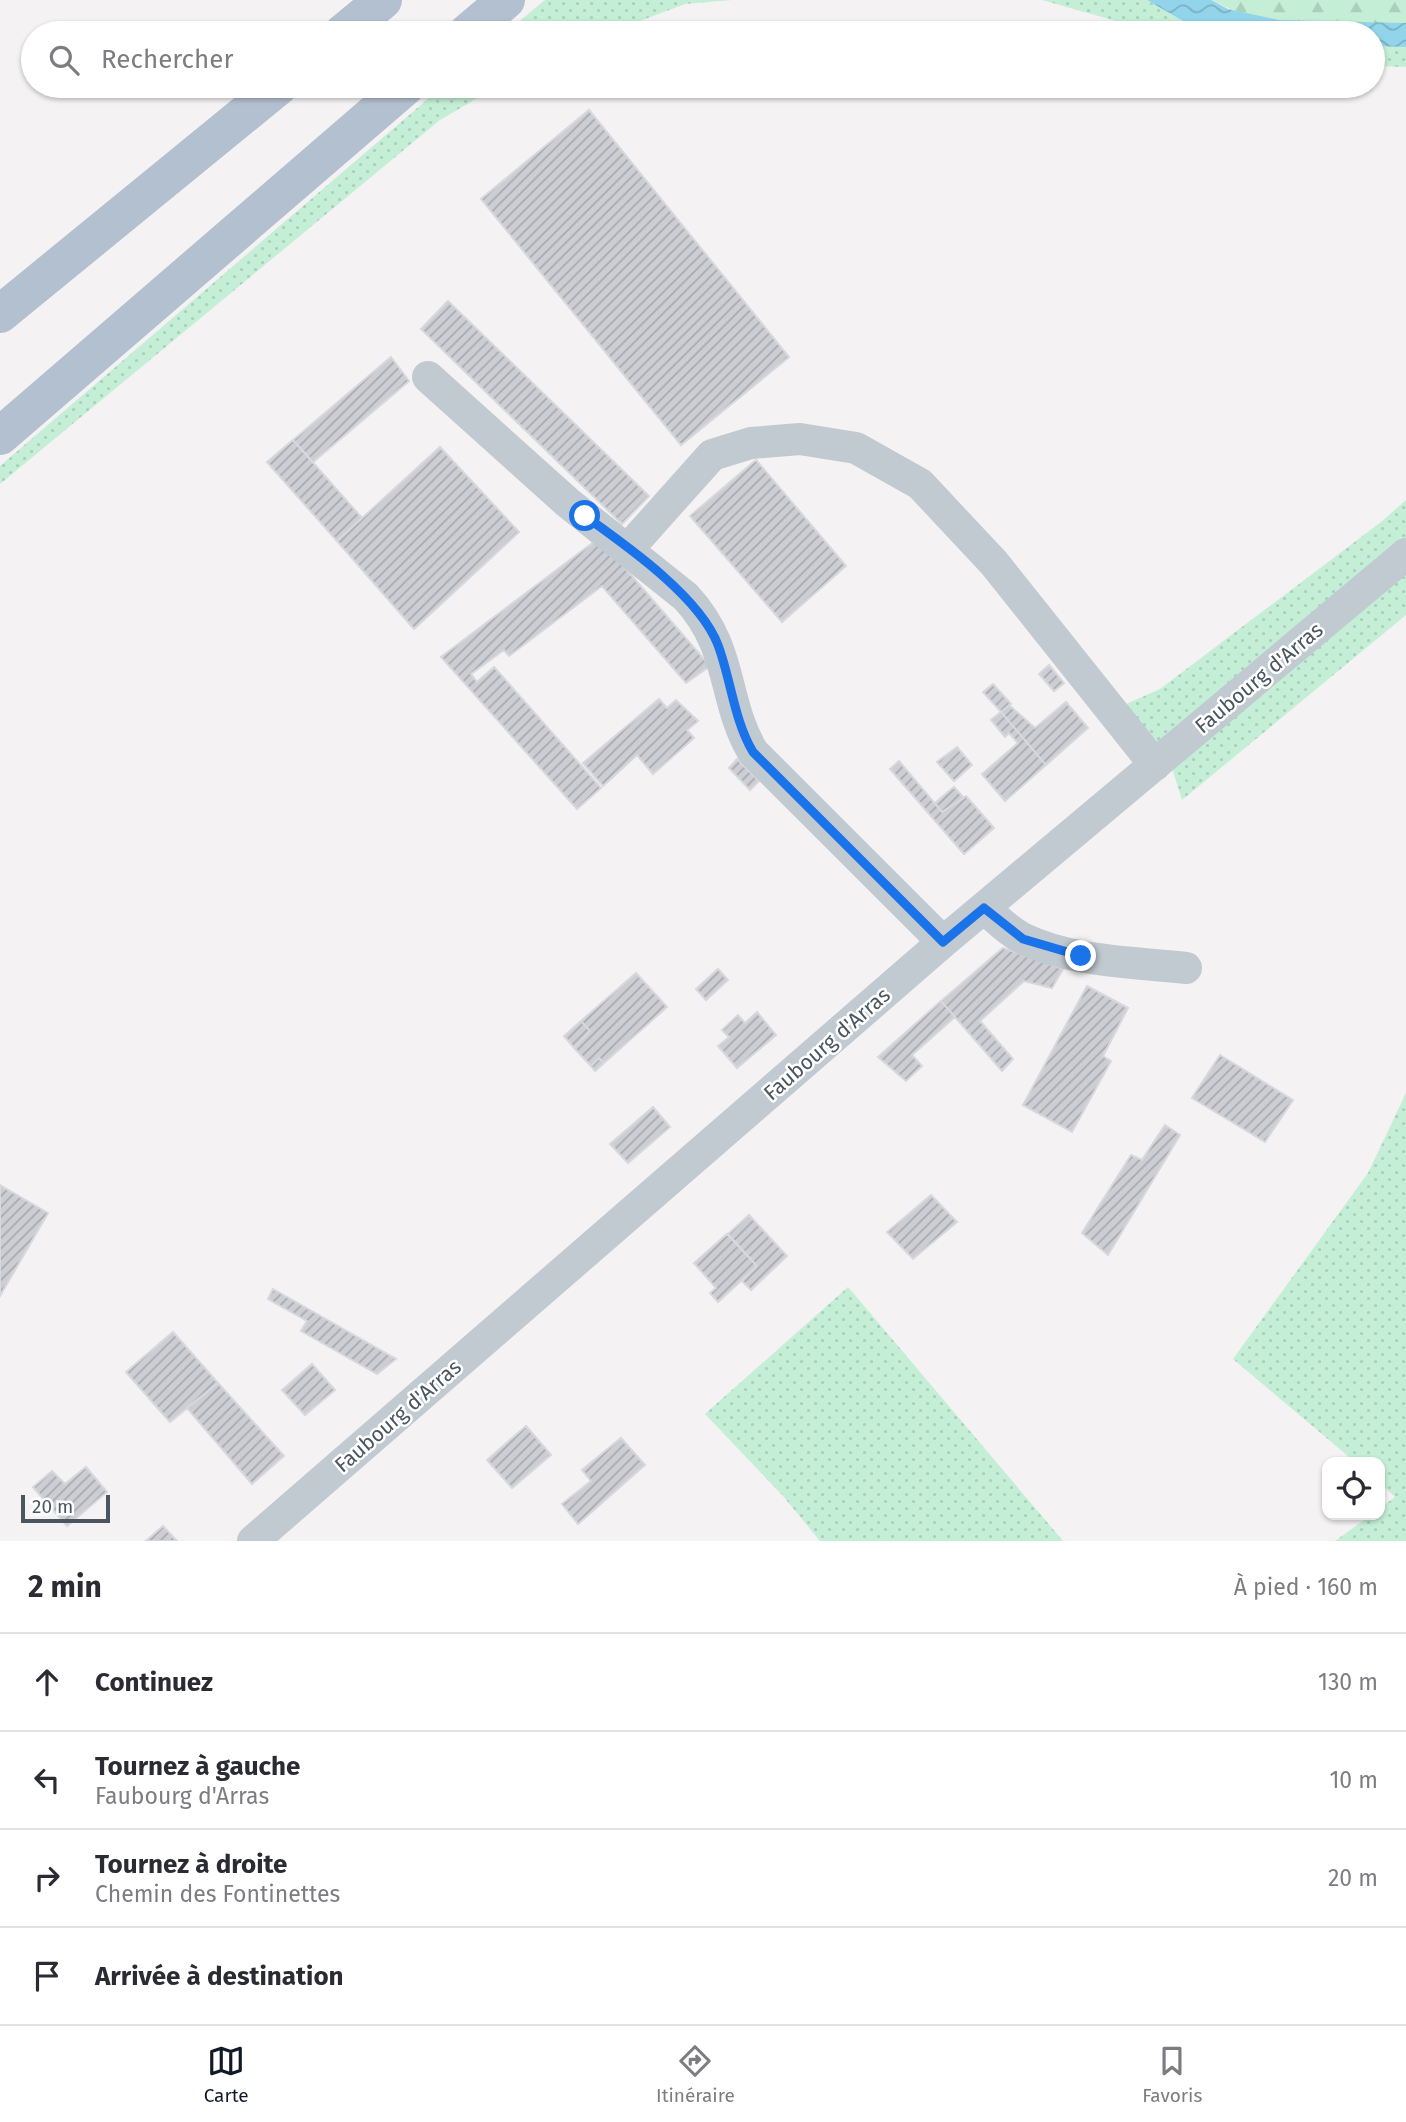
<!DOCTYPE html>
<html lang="fr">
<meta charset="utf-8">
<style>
body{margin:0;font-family:"Fira Sans",sans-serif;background:#f7f7f7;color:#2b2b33}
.controls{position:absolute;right:21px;bottom:21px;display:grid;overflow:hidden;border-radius:14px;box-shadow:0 2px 5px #0004}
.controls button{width:63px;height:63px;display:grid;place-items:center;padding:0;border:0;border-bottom:2px solid #e1e1e2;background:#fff;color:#2b2b33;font:35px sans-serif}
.scale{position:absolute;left:21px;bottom:18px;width:89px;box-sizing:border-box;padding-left:7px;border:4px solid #4a5560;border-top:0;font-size:19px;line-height:24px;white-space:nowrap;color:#4a5560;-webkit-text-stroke:5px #fff;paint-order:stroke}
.stop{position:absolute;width:21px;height:21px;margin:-16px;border:5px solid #1a73e8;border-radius:50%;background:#fff}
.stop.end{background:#1a73e8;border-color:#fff;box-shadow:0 2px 7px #0008}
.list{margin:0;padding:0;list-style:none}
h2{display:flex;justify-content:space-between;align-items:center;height:91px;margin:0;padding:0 28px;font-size:30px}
h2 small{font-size:23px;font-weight:400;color:#7c7c81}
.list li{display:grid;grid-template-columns:46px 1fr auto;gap:21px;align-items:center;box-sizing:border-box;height:98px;padding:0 28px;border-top:2px solid #e1e1e2}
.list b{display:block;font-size:26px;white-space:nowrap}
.list p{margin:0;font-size:23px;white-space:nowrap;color:#7c7c81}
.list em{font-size:23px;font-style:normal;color:#7c7c81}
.icon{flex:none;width:38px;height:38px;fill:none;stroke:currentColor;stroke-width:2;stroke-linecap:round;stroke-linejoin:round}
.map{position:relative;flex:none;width:1406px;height:1541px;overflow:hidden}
.search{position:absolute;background:#fff;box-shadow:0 2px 5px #0004;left:21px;right:21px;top:21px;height:77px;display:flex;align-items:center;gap:18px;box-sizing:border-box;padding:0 24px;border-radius:38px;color:#7c7c81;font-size:26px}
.sheet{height:483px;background:#fff}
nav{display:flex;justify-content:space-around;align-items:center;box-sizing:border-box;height:98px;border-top:2px solid #e1e1e2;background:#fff;font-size:19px;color:#7c7c81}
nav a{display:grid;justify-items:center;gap:4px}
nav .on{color:#111827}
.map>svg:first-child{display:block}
</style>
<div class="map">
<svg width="1406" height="1541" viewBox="0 0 1406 1541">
<defs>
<pattern id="grass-dots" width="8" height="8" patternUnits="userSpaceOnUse" patternTransform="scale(1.75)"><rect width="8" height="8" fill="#c4efd6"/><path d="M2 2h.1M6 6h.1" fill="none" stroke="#aacfba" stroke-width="1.8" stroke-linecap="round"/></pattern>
<pattern id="forest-firs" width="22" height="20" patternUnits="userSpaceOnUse" patternTransform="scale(1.75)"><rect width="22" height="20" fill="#c4efd6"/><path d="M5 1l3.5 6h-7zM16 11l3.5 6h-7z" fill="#aacfba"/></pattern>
<pattern id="water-waves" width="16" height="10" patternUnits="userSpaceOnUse" patternTransform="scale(1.75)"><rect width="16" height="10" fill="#92d5eb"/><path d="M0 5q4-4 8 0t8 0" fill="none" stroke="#79b0c2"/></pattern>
<pattern id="building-hatch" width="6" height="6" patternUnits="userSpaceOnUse" patternTransform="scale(1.75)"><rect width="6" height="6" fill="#ccced4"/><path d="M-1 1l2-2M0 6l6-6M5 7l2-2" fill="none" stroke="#a8aaaf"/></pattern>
</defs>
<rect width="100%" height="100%" fill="#f4f2f2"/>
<path fill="url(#grass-dots)" d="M545,0h187l-47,4 -77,29h-103z
M1042,0h105l48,28 22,5h-59z
M1373,46l33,1v20l-33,-1z
M443,86h55l-58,34 -440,364v-18z
M1406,500v115l-224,185 -10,-32 -48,-63 36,-16 221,-167z
M1406,1093v448h-71l36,-26h9v-7l15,-11 -15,-14v-21h-25l-122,-103 135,-186z
M848,1287l215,254h-243l-37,-45 -78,-82z"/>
<path fill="url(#forest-firs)" d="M1211,0h195v23c-63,-1 -138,8 -195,-23z"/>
<path fill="url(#water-waves)" d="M1147,0h64l17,9 51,11 127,3v24l-33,-1v-13h-156l-22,-5z"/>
<path fill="url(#building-hatch)" stroke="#d7d8dd" stroke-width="2" d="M589,110l200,247 -108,88 -200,-246z
M448,301l201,195 -27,28 -201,-195z
M391,357l18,24 -96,81 -20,-22z
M293,440l69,78 -25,23 -70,-79z
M440,447l79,85 -105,97 -77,-88z
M756,460l90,106 -64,56 -92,-106z
M599,538l111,128 -24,17 -84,-97 -93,70 -5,-6 -33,24 6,8 17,-15 107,121 -24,21 -136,-152z
M1049,665l15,18 -10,8 -15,-17z
M993,684l18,20 -10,8 -18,-20z
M659,699l8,9 9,-8 22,21 -11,9 7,8 -41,36 -16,-19 -34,31 -20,-23z
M1066,702l22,26 -42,37 -45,-53 8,-7 26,23z
M1001,712l45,53 -41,36 -23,-27 36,-31 -9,-10 -4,4 -14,-17z
M957,747l15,18 -18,16 -17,-19z
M737,759l22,22 -9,9 -21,-22z
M899,761l43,51 24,-16 28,32 -30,26 -74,-85z
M954,787l10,11 -22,14 -7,-9z
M1003,948l60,21 -11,19 -28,-7 -44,40 33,38 -11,12 -61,-70z
M718,969l10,11 -22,20 -10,-11z
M636,973l31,34 -63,56 -5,-5 -8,8 -17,-18 16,-17 -9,-10z
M1087,986l41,22 -25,48 8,5 -39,71 -49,-27z
M941,1001l14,16 -43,38 10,11 -16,15 -28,-24z
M757,1012l19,23 -39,33 -19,-22 11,-9 -7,-7 16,-15 7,8z
M581,1021l9,10 -16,17 -10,-12z
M1220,1055l73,45 -28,42 -73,-44z
M599,1058l5,5 -9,8 -4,-5z
M653,1107l17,20 -42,36 -18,-19z
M1165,1125l15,10 -72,120 -26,-22 49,-78 11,5z
M0,1185l48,28 -48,83z
M931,1195l26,27 -44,37 -26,-27z
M749,1215l38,41 -36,34 -9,-9 15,-15 -29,-32z
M727,1234l30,32 -39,36 -8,-9 6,-5 -22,-25z
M273,1289l123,70 -19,15 -76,-43 6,-10 -39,-22z
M173,1332l45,51 -48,39 -44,-50z
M312,1364l23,26 -30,25 -23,-25z
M218,1383l66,73 -32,28 -65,-76z
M526,1426l25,29 -39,33 -25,-28z
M621,1438l24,27 -67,59 -16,-20 29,-23 -9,-11z
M86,1467l21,25 -40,34 -34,-39 19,-16 13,13z
M163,1526l14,15h-31z"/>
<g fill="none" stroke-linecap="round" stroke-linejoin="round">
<path stroke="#c1c9d1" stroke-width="32" d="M428,377l139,125 119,95c48,52 36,103 67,155l190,190
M628,549l84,-94 39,-12 49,-4 56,9 64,36 74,79 161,202
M984,908c12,10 24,23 38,30 49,24 110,24 164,30
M253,1541l690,-599 463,-388"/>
<path stroke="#b3c0d0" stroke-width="38" d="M343,33l40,-33
M467,33l39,-33
M0,314l279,-228
M0,436l406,-350"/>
</g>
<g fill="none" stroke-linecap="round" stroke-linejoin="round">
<path stroke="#1a73e8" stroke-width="9" d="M585,516c42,30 115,81 133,129 13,35 16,75 35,107l190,190 41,-34 39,31 58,17"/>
</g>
<g text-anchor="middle" stroke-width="5" stroke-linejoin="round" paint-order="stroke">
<g font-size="21" fill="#4a5560" stroke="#fff">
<text transform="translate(1259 678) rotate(-40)" y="7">Faubourg d'Arras</text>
<text transform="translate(827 1044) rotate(-41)" y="7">Faubourg d'Arras</text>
<text transform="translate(398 1416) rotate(-41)" y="7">Faubourg d'Arras</text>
</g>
</g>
</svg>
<div class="controls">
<button><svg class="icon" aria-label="locate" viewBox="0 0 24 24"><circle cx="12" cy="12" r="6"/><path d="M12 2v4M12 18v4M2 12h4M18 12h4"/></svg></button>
</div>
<div class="scale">20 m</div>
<div class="stop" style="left:585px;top:516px"></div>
<div class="stop end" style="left:1081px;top:956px"></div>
<div class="search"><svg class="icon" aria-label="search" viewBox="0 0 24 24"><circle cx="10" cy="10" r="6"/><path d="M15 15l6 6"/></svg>Rechercher</div>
</div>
<section class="sheet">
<h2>2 min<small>À pied · 160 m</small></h2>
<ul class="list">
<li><svg class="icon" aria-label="ahead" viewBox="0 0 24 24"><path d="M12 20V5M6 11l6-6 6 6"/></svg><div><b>Continuez</b></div><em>130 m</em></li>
<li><svg class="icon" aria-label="left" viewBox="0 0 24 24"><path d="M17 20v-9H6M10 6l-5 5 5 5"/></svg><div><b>Tournez à gauche</b><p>Faubourg d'Arras</p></div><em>10 m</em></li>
<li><svg class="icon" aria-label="right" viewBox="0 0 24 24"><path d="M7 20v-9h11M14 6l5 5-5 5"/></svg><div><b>Tournez à droite</b><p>Chemin des Fontinettes</p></div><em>20 m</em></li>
<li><svg class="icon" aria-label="arrive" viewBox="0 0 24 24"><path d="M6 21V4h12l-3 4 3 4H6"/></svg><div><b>Arrivée à destination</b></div></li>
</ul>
</section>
<nav>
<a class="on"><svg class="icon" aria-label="map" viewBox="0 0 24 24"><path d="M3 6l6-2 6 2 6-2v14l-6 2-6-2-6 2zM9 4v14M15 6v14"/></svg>Carte</a>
<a><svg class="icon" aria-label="directions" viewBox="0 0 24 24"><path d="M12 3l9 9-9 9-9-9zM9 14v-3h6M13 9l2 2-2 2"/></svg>Itinéraire</a>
<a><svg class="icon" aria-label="saved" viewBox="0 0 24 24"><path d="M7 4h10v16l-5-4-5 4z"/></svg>Favoris</a>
</nav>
